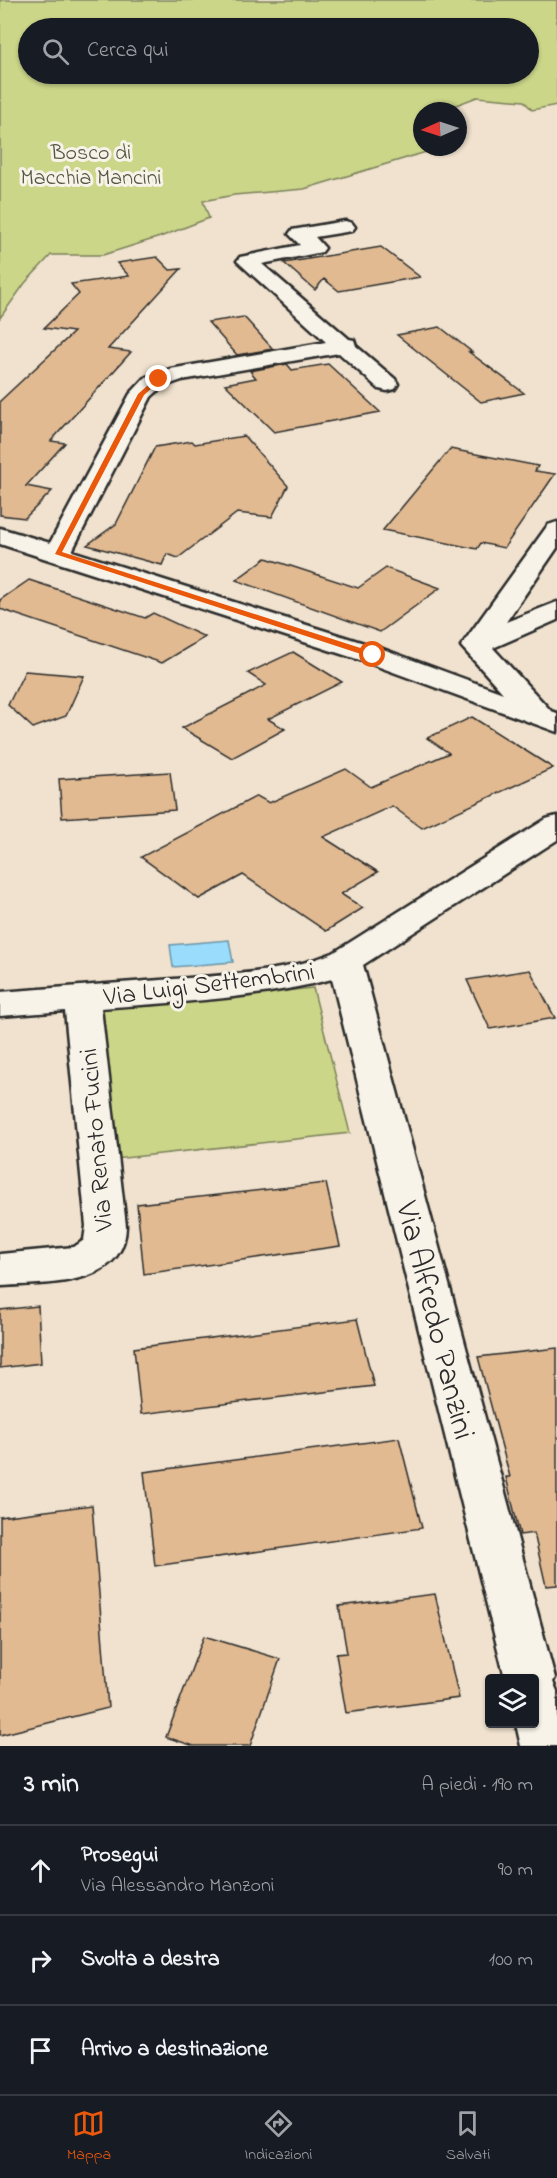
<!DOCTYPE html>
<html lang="it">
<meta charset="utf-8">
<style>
body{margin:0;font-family:"Indie Flower",sans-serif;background:#242831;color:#f1f3f6}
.controls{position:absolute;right:18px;bottom:18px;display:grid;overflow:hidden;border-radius:6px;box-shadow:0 2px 4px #0004}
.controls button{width:54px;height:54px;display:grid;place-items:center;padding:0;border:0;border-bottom:2px solid #363941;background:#171b24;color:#f1f3f6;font:30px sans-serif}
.compass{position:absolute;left:413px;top:102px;width:54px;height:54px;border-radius:50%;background:#171b24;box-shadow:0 2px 4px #0004;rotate:267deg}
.stop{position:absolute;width:18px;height:18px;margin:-14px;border:4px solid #ea580c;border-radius:50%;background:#fff}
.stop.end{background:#ea580c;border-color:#fff;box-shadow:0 2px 6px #0008}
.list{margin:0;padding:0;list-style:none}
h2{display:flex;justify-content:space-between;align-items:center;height:78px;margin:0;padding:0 24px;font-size:26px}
h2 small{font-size:20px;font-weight:400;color:#9ea1a6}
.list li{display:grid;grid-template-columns:39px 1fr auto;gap:18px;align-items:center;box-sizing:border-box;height:90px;padding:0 24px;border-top:2px solid #363941}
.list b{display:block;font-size:22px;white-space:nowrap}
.list p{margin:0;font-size:20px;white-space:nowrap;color:#9ea1a6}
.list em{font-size:20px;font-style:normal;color:#9ea1a6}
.icon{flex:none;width:33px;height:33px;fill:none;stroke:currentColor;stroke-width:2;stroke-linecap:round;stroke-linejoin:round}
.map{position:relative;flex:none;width:557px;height:1746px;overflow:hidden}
.search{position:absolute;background:#171b24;box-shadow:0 2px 4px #0004;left:18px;right:18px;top:18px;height:66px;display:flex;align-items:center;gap:15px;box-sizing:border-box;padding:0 21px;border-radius:33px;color:#9ea1a6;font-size:22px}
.sheet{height:348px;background:#171b24}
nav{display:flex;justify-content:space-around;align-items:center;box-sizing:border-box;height:84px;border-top:2px solid #363941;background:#171b24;font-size:16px;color:#9ea1a6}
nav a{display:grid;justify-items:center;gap:3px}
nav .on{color:#ea580c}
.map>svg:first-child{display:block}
</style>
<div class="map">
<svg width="557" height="1746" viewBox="0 0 557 1746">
<rect width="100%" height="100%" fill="#f0e2ce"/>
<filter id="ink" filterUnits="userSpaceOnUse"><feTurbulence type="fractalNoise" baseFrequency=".0167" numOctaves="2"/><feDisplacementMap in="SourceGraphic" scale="12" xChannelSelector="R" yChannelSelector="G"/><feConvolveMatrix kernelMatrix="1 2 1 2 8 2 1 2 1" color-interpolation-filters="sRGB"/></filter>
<g filter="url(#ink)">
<path fill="#cbd689" stroke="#7b805a" stroke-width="1.5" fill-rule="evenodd" d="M0,0h557v105l-25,5 -8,-9 -47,-4 -29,11 2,3h-28v36h9l-5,5 -122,37 -70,6 -31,6 6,17 -49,19 -57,18h-52l-26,28 -25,35zM528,28v46h-500v-46z
M313,988l37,145 -235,26 -18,-149z"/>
<path fill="#99dcfb" stroke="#6d95a8" stroke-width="1.5" d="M229,940l4,22 -60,5 -3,-22z"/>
<path fill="#e1ba92" stroke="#2b2b2b" stroke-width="1.5" d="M381,247l39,30 -81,14 -15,-12 -9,11 -31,-27z
M157,257l13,13 11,-1 -73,80 23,3 -80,89 14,2 -39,43 26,5 -27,27 -25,-3v-114l74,-69 -30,-4 35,-34 -8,-10 58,-8 -12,-13z
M244,317l29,32 -36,6 -29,-33z
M440,327l32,25h-3l55,41 -43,9 -84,-67z
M287,364l5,6 36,-6 52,48 -106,20 -49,-48 31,-6 -6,-7z
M244,436l44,50 -16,31 -35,-4 -59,45 -11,-4 -5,11 -75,-20 29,-21 39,-77 37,-6 3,3z
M450,449l88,17 -3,5 20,3 -51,74 -23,-5 -4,6 -94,-19z
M266,558l92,30 28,-20 54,20 -60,44 -144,-52z
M29,580l116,38 8,-5 52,24 -43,26 -162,-54v-9z
M293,652l49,30 -74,37 17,10 -53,29 -50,-30 84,-43 -18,-12z
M25,671l59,5 -18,40 -33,12 -25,-23z
M472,717l81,51 -131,60 -30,-22 -69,31 55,35 -37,22 22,14 -37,23 -83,-56 -44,24 -58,-42 116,-61 12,7 77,-34 25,18 78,-34 -22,-15z
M170,772l5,38 -113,8 -3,-39z
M530,970l25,48 -65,11 -23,-49z
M326,1183l14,63 -196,28 -7,-70z
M38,1306l3,57 -41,5v-58z
M357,1319l17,67 -233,28 -7,-66z
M557,1348v237l-11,1 -12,-53 -14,2 -14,-58h4l-32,-120z
M399,1438l23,90 -267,38 -11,-94z
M92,1505l16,203 -108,27v-218z
M435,1594l24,104 -113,15 -10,-59 11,-1 -8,-47z
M204,1636l76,23 -30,87h-56l-28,-9z"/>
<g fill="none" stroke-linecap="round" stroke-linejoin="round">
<defs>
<path id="minor" d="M345,221l7,2 3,4 -3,4 -37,6 10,11 -3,4 -60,12 87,75 5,1 2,6 39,33 3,5 -3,5 -8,2 -8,-2 -40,-36 -157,27 -20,7 -11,10 -79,154 311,98 120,44 -42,-47 87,-121 9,-3v26l-51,74 51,-20v18l-64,28 58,63 6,2v19l-194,-71 -363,-117v-16l50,15 80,-149 16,-17 24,-8 156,-27 -89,-81 3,-4 60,-12 -11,-11 3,-4z
M557,816v24l-194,125 192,713 -2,4 4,9v55h-36l-5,-22h18v-46h-29l-173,-699c-75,20 -154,23 -231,29l25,218c-1,62 -82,57 -126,60v-32l74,-7 10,-7 2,-14 -21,-215 -65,5v-24c58,-4 116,-9 174,-13 53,-4 110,-6 159,-26l213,-134z"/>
</defs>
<use href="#minor" stroke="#2b2b2b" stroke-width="5"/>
<use href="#minor" fill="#f7f3e8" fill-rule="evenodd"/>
</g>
</g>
<path fill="#ea580c" d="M156,378l6,1 -18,16 -82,157 314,101v4h-6l-315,-103 83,-160z"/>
<g text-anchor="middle" stroke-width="6" stroke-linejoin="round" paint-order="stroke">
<g font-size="22" fill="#535642" stroke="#f7f3e8">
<text x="91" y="159">Bosco di<tspan x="91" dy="25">Macchia Mancini</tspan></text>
</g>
<g font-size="26" fill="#2b2b2b" stroke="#f7f3e8">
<text transform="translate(209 983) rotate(-7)" y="9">Via Luigi Settembrini</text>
<text transform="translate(95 1140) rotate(-95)" y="9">Via Renato Fucini</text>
</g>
<g font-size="32" fill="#2b2b2b" stroke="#f7f3e8">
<text transform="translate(437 1320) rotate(76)" y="11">Via Alfredo Panzini</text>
</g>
</g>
</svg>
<div class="controls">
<button><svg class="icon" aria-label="layers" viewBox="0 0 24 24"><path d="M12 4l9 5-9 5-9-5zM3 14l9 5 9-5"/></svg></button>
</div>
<svg class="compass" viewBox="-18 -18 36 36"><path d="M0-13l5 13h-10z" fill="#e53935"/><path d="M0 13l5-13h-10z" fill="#9ea1a6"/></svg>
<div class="stop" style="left:373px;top:655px"></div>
<div class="stop end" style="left:159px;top:379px"></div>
<div class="search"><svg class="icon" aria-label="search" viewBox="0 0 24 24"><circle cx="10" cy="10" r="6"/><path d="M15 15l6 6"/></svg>Cerca qui</div>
</div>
<section class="sheet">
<h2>3 min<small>A piedi · 190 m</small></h2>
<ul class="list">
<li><svg class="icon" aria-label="ahead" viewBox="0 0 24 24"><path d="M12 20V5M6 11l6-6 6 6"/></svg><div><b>Prosegui</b><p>Via Alessandro Manzoni</p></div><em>90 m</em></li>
<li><svg class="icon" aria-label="right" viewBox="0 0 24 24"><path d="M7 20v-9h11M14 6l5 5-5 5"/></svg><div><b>Svolta a destra</b></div><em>100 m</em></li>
<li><svg class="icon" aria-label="arrive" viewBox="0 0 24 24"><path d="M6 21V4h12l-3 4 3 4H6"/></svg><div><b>Arrivo a destinazione</b></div></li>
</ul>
</section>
<nav>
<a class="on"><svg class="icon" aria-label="map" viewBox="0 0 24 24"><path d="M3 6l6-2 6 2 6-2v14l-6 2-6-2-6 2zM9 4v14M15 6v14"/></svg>Mappa</a>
<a><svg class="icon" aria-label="directions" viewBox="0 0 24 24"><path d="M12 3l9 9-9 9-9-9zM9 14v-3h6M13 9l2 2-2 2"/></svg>Indicazioni</a>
<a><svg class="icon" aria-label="saved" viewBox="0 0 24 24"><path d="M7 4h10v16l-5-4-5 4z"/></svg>Salvati</a>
</nav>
